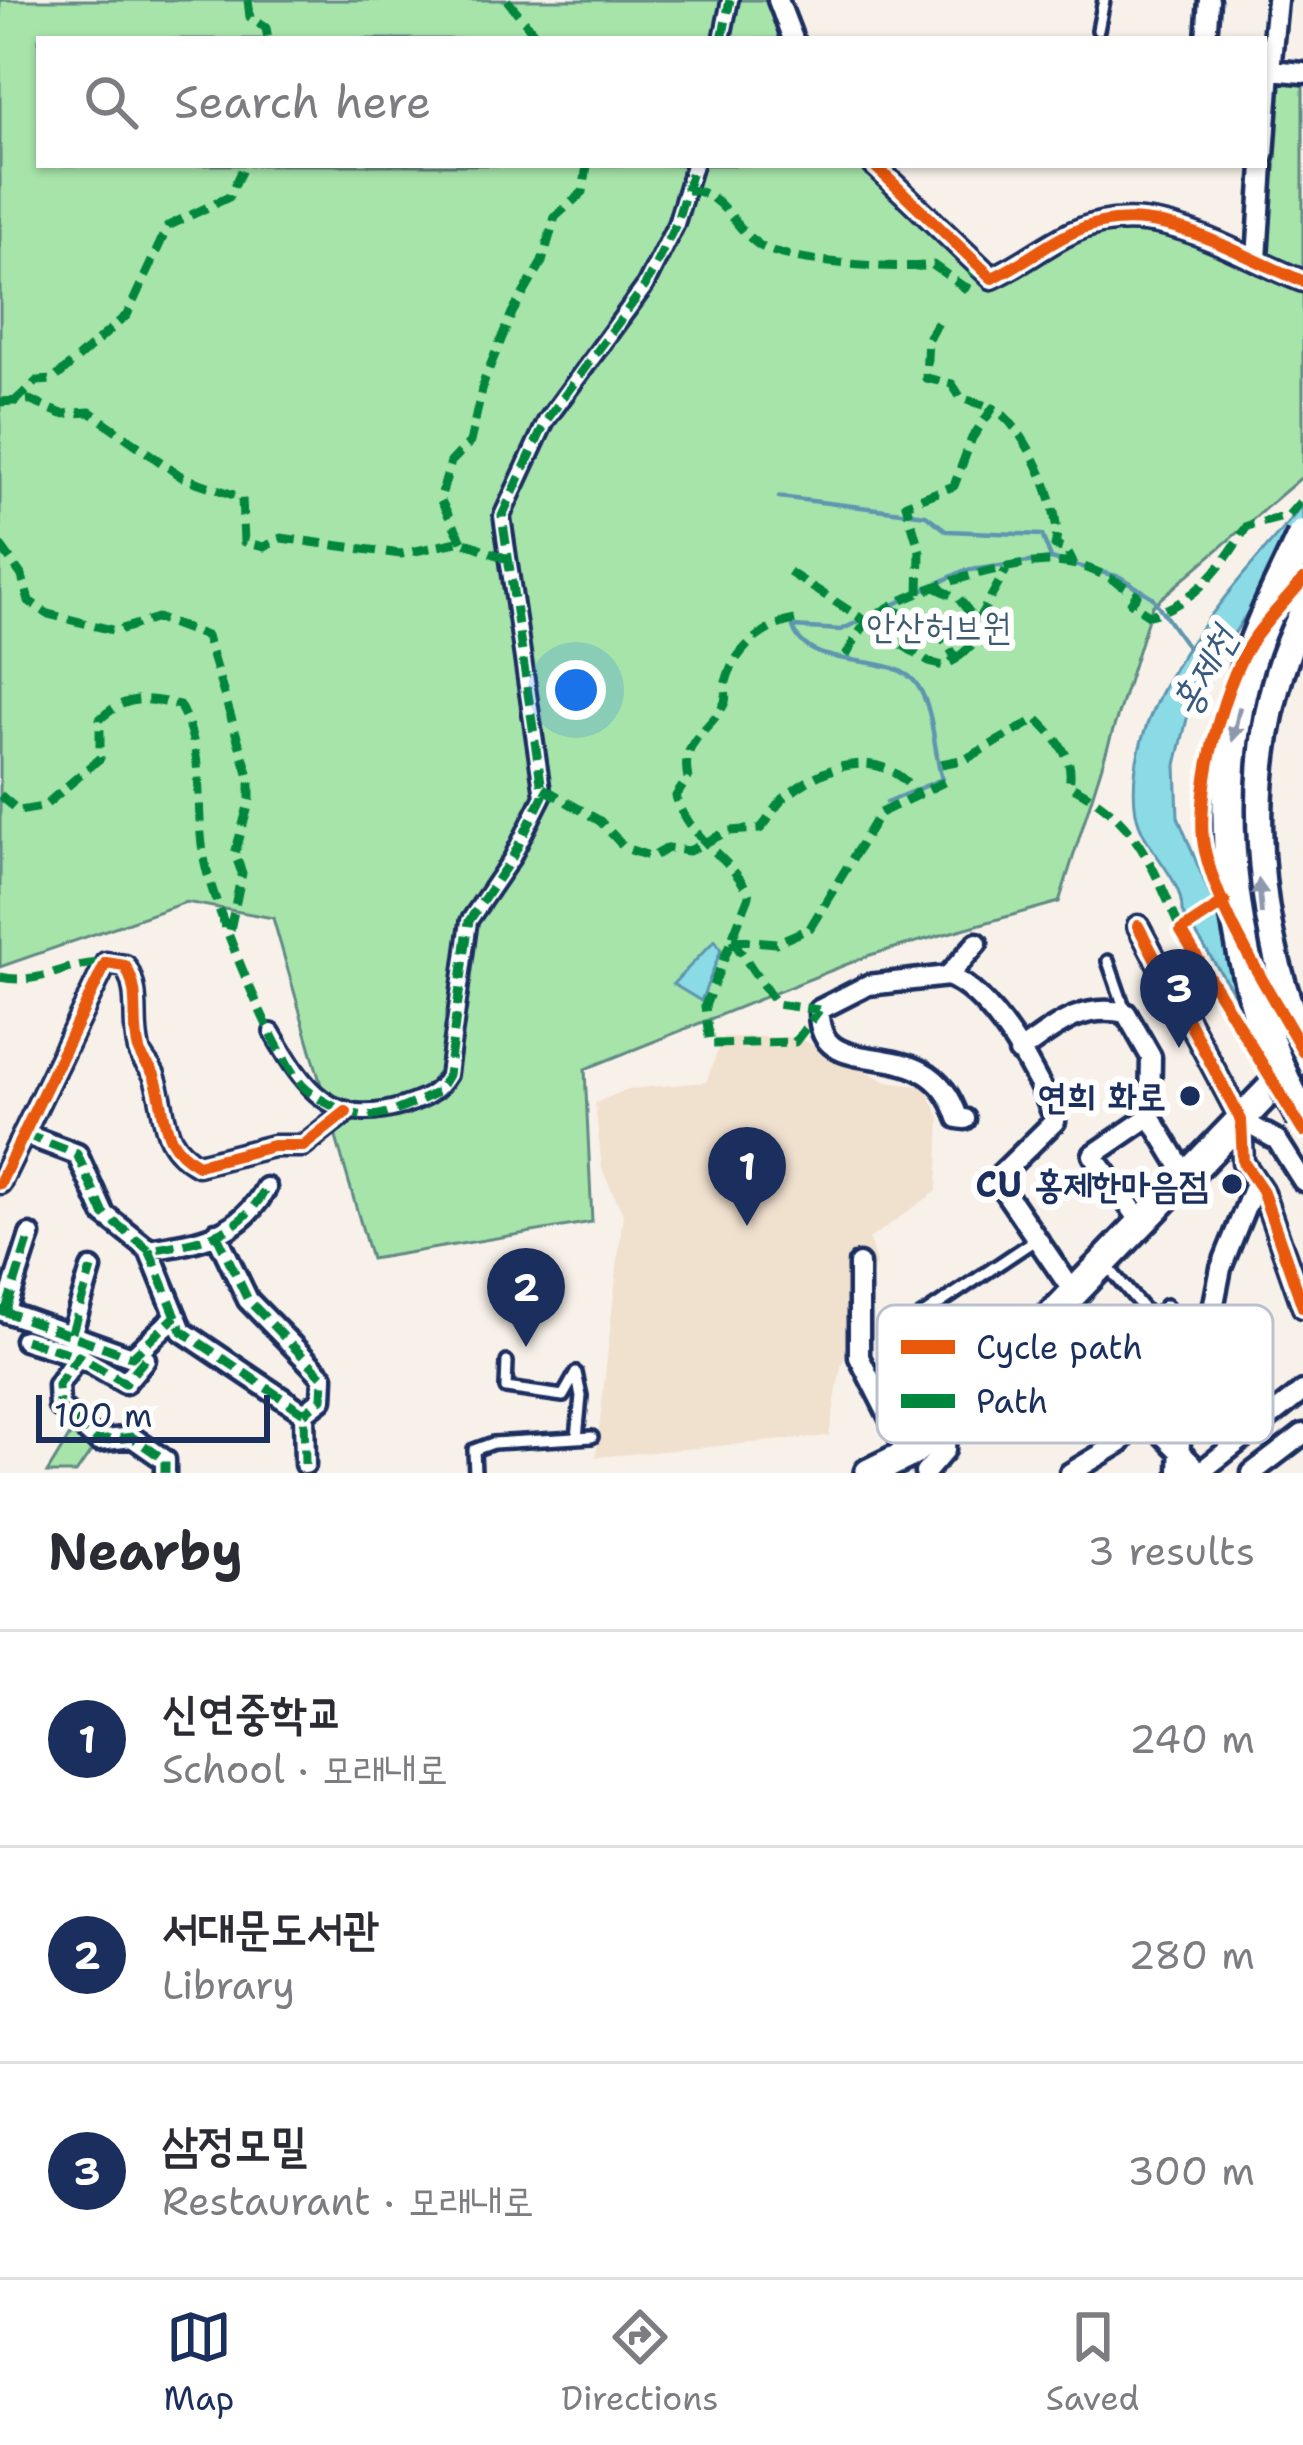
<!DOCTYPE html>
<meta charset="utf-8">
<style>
body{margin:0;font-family:"Shantell Sans","Poor Story",sans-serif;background:#f7f7f7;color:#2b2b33}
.scale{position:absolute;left:36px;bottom:30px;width:234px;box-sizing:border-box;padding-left:12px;border:6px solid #1b2f5e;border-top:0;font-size:33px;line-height:42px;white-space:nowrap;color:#1b2f5e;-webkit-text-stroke:9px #fff;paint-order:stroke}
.you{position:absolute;left:576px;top:690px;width:42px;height:42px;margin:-30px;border:9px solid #fff;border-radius:50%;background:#1a73e8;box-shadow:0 0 0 18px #1a73e833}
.badge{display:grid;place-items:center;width:78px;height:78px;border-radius:50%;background:#1b2f5e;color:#fff;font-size:39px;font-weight:700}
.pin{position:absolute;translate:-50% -99px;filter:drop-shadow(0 3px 6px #0008)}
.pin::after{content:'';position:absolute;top:63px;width:42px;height:36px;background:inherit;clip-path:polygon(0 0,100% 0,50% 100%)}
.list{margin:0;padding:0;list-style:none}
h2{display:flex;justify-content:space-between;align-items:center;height:156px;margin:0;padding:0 48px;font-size:51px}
h2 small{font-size:39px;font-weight:400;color:#7c7c81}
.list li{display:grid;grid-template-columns:78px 1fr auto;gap:36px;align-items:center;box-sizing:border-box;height:216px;padding:0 48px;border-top:3px solid #e1e1e2}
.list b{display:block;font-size:45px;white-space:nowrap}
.list p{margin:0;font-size:39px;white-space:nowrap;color:#7c7c81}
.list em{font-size:39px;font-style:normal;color:#7c7c81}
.icon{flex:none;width:66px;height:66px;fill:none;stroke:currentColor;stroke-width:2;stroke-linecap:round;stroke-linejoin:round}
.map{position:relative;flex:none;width:1303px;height:1473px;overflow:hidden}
.search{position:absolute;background:#fff;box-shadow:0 3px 9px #0004;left:36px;right:36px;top:36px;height:132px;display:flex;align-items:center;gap:30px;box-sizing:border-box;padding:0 42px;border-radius:0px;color:#7c7c81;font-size:45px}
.sheet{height:804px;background:#fff}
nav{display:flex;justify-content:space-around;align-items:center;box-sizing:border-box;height:168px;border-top:3px solid #e1e1e2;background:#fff;font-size:33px;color:#7c7c81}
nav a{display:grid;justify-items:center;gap:6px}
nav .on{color:#1b2f5e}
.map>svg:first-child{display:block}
</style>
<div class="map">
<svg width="1303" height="1473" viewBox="0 0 1303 1473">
<rect width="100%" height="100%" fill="#f8f1e9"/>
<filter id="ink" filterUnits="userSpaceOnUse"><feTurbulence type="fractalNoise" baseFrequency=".00833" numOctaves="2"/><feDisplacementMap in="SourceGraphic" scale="24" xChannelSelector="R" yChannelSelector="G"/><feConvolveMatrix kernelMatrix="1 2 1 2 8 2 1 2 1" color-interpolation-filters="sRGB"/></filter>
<g filter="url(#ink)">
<path fill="#f0e0ce" d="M723,1037h74l90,45 38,5 15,31 -3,73 -68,48 7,25 -35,103 -12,69 -233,21 27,-243 -21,-45 -7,-66 33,-14 78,-7z"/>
<path fill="#a7e4aa" stroke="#618a84" stroke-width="3" d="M0,0h778l15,39h-754v126h833l120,113 83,-47 90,-6 138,56v195l-151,130 -93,296 -189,53 -285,114 7,153 -221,37 -98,-341 -87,-16 -186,65z
M1276,83l27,1v192l-42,-26z
M72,1432l22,15 -18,26h-29z"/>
<path fill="#8adbe5" stroke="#5e96af" stroke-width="3" d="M1303,505v50l-47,44 -65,103 -15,63 2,52 34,83 91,166v58l-68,-129 -53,-83c1,-36 -39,-62 -46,-99 -18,-111 101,-229 167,-308z
M715,940l6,10 -20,51 -28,-17z"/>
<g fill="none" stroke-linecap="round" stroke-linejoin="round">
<path stroke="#5e96af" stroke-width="4.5" d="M779,497l147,18 21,16 95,4 9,23
M887,802l55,-23c-9,-29 -7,-67 -24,-93 -25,-39 -108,-10 -125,-59l48,3 122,-59 88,-12 69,18 32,20 36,51"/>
<defs>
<path id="service" d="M1098,30l6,-30
M1108,961l18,52
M1107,1266l46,54 13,-15
M920,1317l115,-77
M507,1362l-1,26 57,8 13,-23
M576,1373l5,23 -4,42
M1122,1393l20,-21 19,16
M475,1473l-1,-23 19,-7 99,-6"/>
<path id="pedestrian" d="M722,39l8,-39
M272,1032c33,58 59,96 131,74 21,-7 34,-12 45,-31l21,-154 43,-63 31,-62 -41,-280 44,-95 99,-135 31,-62 18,-59"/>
<path id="minor" d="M778,0l15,39
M1277,0l-7,70 33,3
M1206,39l3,-39
M1264,156l6,-86
M874,165l118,113c29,-13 53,-33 81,-46 81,-37 159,22 230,49
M1257,259l6,-94
M1138,926l103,194 2,42 19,28 41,117
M948,976c44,18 93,102 107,145l-59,58 78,114
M1019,1052c36,-25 61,-49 107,-39l25,44 -1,59 37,61
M965,1119l-7,-1c-30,-96 -141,-26 -139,-108l49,-25 80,-9 29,-33
M1241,1120l36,20 26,41
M24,1134l53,20 27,60 45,36c51,-8 92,-15 117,-62
M0,1183l106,-220 19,3c17,27 6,55 14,84 2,9 11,16 15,25 14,37 3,68 44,90l75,-19h30l43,-34
M1142,1223l-49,-68 57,-39
M216,1233l32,67 75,77 -1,22 -18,14
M149,1250l33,81 122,82 1,51
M859,1264v93l49,97
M0,1310l132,47 44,-41
M6,1310l24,-75
M1048,1320l152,152
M72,1332l19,-63
M25,1340l53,16
M145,1359l-20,24 -47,-27 -20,29 1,21 39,35 34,-4 33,23v13
M925,1473l20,-23 1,-28
M1070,1473l50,-30 89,-114 12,-61 34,-84
M1179,1473l1,-33 21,-76 -18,-4
M1199,1473l104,-82
M1252,1473l51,-39"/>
<path id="secondary" d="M869,1473l43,-21 47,-40 344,-357"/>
<path id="trunk" d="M1303,608c-66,138 -59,302 0,441"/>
</defs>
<use href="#service" stroke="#1b2f5e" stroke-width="18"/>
<use href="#pedestrian" stroke="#1b2f5e" stroke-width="22"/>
<use href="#minor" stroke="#1b2f5e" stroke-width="27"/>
<use href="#secondary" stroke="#1b2f5e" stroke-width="36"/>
<use href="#trunk" stroke="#1b2f5e" stroke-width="39"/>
<use href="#service" stroke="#fff" stroke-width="9"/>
<use href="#pedestrian" stroke="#fff" stroke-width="14"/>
<use href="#minor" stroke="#fff" stroke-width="18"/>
<use href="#secondary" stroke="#fff" stroke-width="27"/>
<use href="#trunk" stroke="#fff" stroke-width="30"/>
<defs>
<path id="trunk-bridge" d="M1303,536c-17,39 -39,78 -52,118 -46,137 -18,340 52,464"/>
</defs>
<use href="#trunk-bridge" stroke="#1b2f5e" stroke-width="39" stroke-linecap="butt"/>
<use href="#trunk-bridge" stroke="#fff" stroke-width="30"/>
<path stroke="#00873e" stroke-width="9" stroke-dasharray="18 9" stroke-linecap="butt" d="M248,0l2,17 16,11 2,11
M507,0l32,39
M722,39l8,-39
M687,190c35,0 46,37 72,55 27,18 141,25 174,20l32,23 11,-22
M938,323l-10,15 -2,40 26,6 9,14 32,10
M0,402l29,-2 33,14 28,-2 92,65 60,21 2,44 20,5 17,-9 120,16 61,-13 48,19
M13,403l24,-22 16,-1 74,-65 41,-89 61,-29 15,-32
M462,541l-22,-42 11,-37 19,-20 14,-61 28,-68 30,-51 13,-45 28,-25 4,-27
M0,545l22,31 7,25 19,13 68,17 41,-13 49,18 44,143v20l-15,55 7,19 -12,57
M789,572l140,90 14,4 13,-7c-15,-30 -35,-38 -65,-50
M935,587l24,12 18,23 -2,21 -19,16
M919,594l1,-42 -14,-48 48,-18 18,-48 21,-30c33,17 72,105 62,138l11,3 8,16
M795,620c-31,5 -61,30 -69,62 -2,7 1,14 -1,20 -11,26 -46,37 -37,76l-12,18c13,45 61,65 73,100l-44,110 5,38 85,-2 24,-32
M977,622l29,-52
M846,656c6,-10 12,-24 20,-32 31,-33 140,-62 185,-62 32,0 61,15 86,33l-6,8 18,12c45,-10 76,-52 98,-89l41,-10 15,-17
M941,764l25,-5 71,-40c19,20 38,37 32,66 67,32 83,80 112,146
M543,788l57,33 25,27 27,9 16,-9 21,3 39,-20 32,-2c9,-8 13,-21 23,-30 40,-34 97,-55 133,-6
M0,795l19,16 24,-4 57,-49v-39c26,-24 45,-22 79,-14 31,54 12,110 29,170 12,44 65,178 94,210 13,14 48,32 66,31 23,0 50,-15 70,-24l10,-17 21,-154 43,-63 31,-62 -41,-280 44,-95 99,-135 31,-62 18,-59
M732,939l44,4 34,-15 70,-115 64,-31
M732,939l44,65 43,6
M0,977c44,9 63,-15 106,-14
M24,1134l53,20 27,60 45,36c51,-8 92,-15 117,-62
M216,1233l32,67 75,77 -1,22 -18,14
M149,1250l33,81 122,82 1,51
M0,1310l132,47 44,-41
M6,1310l24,-75
M72,1332l19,-63
M25,1340l53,16
M145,1359l-20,24 -47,-27 -20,29 1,21 39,35 34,-4 33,23v13"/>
<defs>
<path id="cycleway" d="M874,165l118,113c29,-13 53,-33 81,-46 81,-37 159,22 230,49
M1303,580c-17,21 -38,41 -53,64 -28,42 -57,157 -45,207 17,70 64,138 98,200
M1225,902l-44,29 122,200
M1138,926l103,194 2,42 19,28 41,117
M0,1183l106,-220 19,3c17,27 6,55 14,84 2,9 11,16 15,25 14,37 3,68 44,90l75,-19h30l43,-34"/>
</defs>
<use href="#cycleway" stroke="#fff" stroke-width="20"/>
<use href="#cycleway" stroke="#e8590c" stroke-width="12"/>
</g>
<defs><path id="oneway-solid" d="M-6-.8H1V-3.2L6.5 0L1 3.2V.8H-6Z" transform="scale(3)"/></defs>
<g fill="#8d97ae">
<use href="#oneway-solid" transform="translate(1236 724) rotate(102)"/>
<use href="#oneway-solid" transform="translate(1260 897) rotate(-95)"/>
</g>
</g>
<g fill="#1b2f5e" stroke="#fff" stroke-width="4.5">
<circle cx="1190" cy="1096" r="12"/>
<circle cx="1232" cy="1184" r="12"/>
</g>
<g text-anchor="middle" stroke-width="12" stroke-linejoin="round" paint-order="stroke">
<g font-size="36" fill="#3e5c71" stroke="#fff">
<text x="939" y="639">안산허브원</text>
</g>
<g font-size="36" font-weight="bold" fill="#1b2f5e" stroke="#fff" text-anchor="end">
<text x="1166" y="1109">연희 화로</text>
<text x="1208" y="1197">CU 홍제한마음점</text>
</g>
<g font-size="39" font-style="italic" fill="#375a80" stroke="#fff">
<text transform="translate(1203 671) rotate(-61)" y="14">홍제천</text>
</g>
</g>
<rect x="877" y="1305" width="396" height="138" rx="18" fill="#fff" stroke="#bbc1cf" stroke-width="3"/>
<rect x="901" y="1340" width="54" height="14" fill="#e8590c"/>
<rect x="901" y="1394" width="54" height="14" fill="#00873e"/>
<g font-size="33" fill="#1b2f5e">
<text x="976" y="1359">Cycle path</text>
<text x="976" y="1413">Path</text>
</g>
</svg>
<div class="scale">100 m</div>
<div class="you"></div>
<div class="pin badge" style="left:747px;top:1226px">1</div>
<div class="pin badge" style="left:526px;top:1347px">2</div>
<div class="pin badge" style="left:1179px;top:1048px">3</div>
<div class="search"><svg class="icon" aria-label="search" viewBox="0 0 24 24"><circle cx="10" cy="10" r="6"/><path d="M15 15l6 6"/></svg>Search here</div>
</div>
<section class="sheet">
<h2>Nearby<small>3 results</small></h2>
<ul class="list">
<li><span class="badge">1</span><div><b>신연중학교</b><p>School · 모래내로</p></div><em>240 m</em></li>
<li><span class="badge">2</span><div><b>서대문도서관</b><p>Library</p></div><em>280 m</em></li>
<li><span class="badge">3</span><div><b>삼정모밀</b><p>Restaurant · 모래내로</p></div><em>300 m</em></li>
</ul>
</section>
<nav>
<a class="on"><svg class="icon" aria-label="map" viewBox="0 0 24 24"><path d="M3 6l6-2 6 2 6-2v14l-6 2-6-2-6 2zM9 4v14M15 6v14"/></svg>Map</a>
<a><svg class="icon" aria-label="directions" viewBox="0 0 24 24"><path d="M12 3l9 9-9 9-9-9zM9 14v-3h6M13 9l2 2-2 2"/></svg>Directions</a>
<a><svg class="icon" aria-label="saved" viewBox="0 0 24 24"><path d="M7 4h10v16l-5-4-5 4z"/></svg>Saved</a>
</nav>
